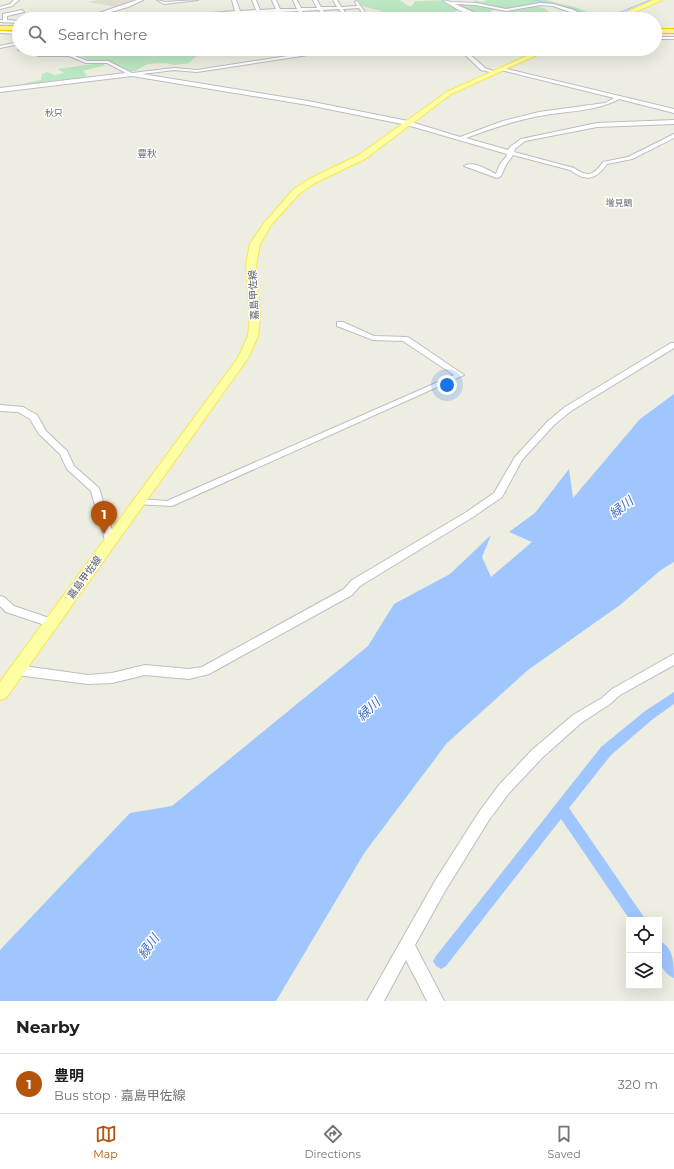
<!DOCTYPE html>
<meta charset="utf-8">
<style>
body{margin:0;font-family:Montserrat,"Noto Sans JP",sans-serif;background:#f6f6f6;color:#202124}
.controls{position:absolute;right:12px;bottom:12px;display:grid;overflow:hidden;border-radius:0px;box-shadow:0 4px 16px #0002}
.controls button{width:36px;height:36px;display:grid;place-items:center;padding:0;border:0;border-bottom:1px solid #e0e0e0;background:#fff;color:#202124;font:20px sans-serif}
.you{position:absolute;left:447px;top:385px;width:14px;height:14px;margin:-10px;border:3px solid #fff;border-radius:50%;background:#1a73e8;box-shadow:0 0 0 6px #1a73e833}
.badge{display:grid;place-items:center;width:26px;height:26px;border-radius:50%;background:#b45309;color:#fff;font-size:13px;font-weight:700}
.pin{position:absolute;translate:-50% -33px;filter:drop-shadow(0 1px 2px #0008)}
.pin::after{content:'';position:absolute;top:21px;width:14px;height:12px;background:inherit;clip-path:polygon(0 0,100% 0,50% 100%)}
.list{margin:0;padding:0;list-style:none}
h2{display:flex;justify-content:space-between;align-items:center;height:52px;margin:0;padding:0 16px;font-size:17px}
h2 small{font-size:13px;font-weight:400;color:#757577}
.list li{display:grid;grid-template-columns:26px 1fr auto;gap:12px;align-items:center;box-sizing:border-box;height:60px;padding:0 16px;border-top:1px solid #e0e0e0}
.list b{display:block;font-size:15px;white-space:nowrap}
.list p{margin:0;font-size:13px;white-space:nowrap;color:#757577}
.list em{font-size:13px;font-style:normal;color:#757577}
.icon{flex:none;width:22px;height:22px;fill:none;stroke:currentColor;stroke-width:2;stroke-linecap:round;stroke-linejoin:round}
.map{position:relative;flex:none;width:674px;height:1001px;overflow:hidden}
.search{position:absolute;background:#fff;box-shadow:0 4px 16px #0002;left:12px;right:12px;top:12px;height:44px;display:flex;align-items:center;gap:10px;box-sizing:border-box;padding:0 14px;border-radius:22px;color:#757577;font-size:15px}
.sheet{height:112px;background:#fff}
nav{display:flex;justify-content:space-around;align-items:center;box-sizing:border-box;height:56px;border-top:1px solid #e0e0e0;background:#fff;font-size:11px;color:#757577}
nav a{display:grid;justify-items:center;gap:2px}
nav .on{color:#b45309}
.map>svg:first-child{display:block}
</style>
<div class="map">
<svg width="674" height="1001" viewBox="0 0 674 1001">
<rect width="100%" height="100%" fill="#eeede1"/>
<path fill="#deddd0" d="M97,0h41l-21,7 -29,-5z"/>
<path fill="#bce7c3" d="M358,0h42l8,6h4l3,-5 30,-1 15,10 -5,1 6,4 -1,2 -7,-1 -8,3 -68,-1 -9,-2 14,-5 -20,-5z
M475,0l5,2 6,-1 -2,-1h62l32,8 10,4 25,5 -4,2h-57l11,-2v-2h10l-5,-4 -9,-1 2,-1 -17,-4 -11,1 11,2 5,4h-13l3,3 -6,4h-22l4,-3c-10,-4 -16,-10 -26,-4l21,7h-21l-34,-15 18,1z
M56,49h170l1,1 -32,7 -6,6 -14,2 -11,-2 -16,1 -13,7h-5l-19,-9 -22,-2 -7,-3 -2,-3 -13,-2 -15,3 2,-5z
M100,63l6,2 -23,6 4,4 -5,4 -59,8 3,-4 15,-3 1,-6 5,-2 8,3 9,-2 -6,-4z"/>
<path fill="#a0c6ff" d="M674,394v168l-13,8 -41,35 -92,65 -81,73 -82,109 -89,149h-276v-51l130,-137 42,-7 196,-160 26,-42 56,-30 41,-39 -9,22 9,20 41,-35 -23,-10 26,-19 34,-44 4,29 67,-79z"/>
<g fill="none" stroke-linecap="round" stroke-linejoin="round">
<path stroke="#a0c6ff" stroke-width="1" d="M535,0l39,9 22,10
M604,19l46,-19"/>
<path fill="#a0c6ff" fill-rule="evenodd" d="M674,692v12l-21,15 -42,36 -42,53 77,112h-16l-69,-101 -115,147 -5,3 -5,-3 -3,-5 3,-5 165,-209 44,-36z
M659,941c15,6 15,22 15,37 -16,-7 -15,-23 -15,-37z"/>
<defs>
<path id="minor" d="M14,0h5l-7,6 -12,3v-2l10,-3z
M137,0h6l-15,7 -40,12h-7z
M157,0l8,2 33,-2 -34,4z
M232,0h4l4,11 16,-1 -4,-10h4l4,10 16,-1 -4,-9h4l4,9h17l-4,-9h4l4,8h16l-4,-8h4l4,7h16l-4,-7h4l4,7 16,-1 -2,-4 2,-1 13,18h-4l-7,-11 -16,1 6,10h-4l-6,-10 -16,1 5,9h-4l-5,-9 -17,1 4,8h-4l-4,-8 -17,1 3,7h-4l-3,-7 -16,1 2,6h-4l-2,-6 -17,1 2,5h-4l-2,-5 -35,1 -2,-1 36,-3z
M443,0l8,2 25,1 30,6 34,-6 13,1 21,6 15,9h-5l-14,-7 -17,-6 -13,-1 -34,6 -30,-6 -21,-1 34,15c-15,0 -34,-10 -46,-19z
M22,10l2,2 -17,4v4l12,1v2l-19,-1v-2h3v-6z
M0,31l19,1v2l-19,-1z
M655,37h19v2h-19z
M19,42v2l-19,4v-2z
M19,48l20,6h31l17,7h21l24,12 42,-5 23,2 129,-20 2,2 -131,20 -23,-2 -32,4 166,27 100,20 52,16 43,-16 36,-9 66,-9 9,-5 -113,-28 2,-2 171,41v4l-55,-14c-24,13 -54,12 -80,17 -26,5 -49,13 -73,22l42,12 2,-3 11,-8 76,-16 77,-3v4l-77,3 -72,14 -10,8 -1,3 60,16c14,10 20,7 29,-6l25,-5 46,-23v4l-42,21 -25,5c-11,16 -21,18 -37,6l-57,-15 -7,10 -5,11 -4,2 -33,-12c9,-6 24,4 32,8l4,-10 6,-7 1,-3 -100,-29 -99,-20 -176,-29 -132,16v-4l126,-15 -19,-10h-21l-17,-7h-30l-21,-6z
M459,49h5l21,19 11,4 -2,1 -13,-3z
M337,322h6l31,14 34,1 56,38 -292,131 -37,-2 -1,-2 1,-2 4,-1 28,2 287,-126 -51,-34 -30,-1 -36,-14z
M671,343h3v5l-103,63 -17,14 -32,35 -20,37 -29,20 -113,69 -8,9 -143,79 -20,5 -44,-4 -33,8 -24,1 -71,-9 -4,-2 -2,-3 2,-3 4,-2 71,10 24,-2 33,-8 44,4 13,-2 142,-78 8,-9 113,-67 29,-20 21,-36 33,-36 17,-14z
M0,405l23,2 14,8 9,16 21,20 7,15 25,22 16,52 -1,2h-8l-1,-2 -14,-49 -24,-22 -7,-15 -21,-20 -9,-15 -12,-7 -18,-1z
M0,596l4,1 10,9 41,14 2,3 -2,3 -4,1 -45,-15 -6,-6z
M674,654v11l-54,30 -10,9 -29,19 -39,35 -33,35 -20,27 -44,71 -30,54 29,56h-17l-21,-41 -22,41h-17l68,-120 44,-69 20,-27 33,-35 41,-35 29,-17 10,-9z"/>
<path id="major" d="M654,0h8l-43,19h-8z
M542,49h8l-99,45 -86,65 -50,24 -16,11 -28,31 -11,19 -4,21 4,52 -2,19 -10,22 -242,340 -6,2v-18l238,-324 10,-22 2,-19 -4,-52 4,-21 15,-22 28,-32 16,-11 50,-24 88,-63z"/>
<path id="highway" d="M0,26h19v4h-19z
M655,29h19v4h-19z"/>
</defs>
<use href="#minor" stroke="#bcbdc4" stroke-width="2"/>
<use href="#major" stroke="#f9e64f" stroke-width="2"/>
<use href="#highway" stroke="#efcc00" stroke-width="2"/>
<use href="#minor" fill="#fff" fill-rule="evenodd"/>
<use href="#major" fill="#feffa5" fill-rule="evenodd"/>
<use href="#highway" fill="#fff587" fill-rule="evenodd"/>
</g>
<g text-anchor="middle" stroke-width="3" stroke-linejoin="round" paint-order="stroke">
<g font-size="9" fill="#6b6e75" stroke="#fff">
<text x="54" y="116">秋只</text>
<text x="619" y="206">増見鶴</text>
</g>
<g font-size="10" fill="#6b6e75" stroke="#fff">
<text x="147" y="157">豊秋</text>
</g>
<g font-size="10" fill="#5a5c63" stroke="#fff">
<text transform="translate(253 295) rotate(-93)" y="4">嘉島甲佐線</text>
<text transform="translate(84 577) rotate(-54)" y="4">嘉島甲佐線</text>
</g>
<g font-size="13" font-style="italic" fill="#3c69c9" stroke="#fff">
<text transform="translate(621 507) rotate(-38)" y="5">緑川</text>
<text transform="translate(368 709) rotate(-43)" y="5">緑川</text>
<text transform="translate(148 946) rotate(-54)" y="5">緑川</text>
</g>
</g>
</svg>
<div class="controls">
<button><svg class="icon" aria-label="locate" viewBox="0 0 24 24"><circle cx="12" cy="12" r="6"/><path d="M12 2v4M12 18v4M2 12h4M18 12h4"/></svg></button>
<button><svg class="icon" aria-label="layers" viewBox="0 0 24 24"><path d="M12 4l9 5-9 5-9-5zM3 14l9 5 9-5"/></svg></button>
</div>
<div class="you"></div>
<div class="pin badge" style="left:104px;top:534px">1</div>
<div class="search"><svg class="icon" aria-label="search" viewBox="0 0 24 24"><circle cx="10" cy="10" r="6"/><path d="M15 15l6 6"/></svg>Search here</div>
</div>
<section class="sheet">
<h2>Nearby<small></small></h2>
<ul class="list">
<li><span class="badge">1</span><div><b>豊明</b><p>Bus stop · 嘉島甲佐線</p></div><em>320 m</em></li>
</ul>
</section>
<nav>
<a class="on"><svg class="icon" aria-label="map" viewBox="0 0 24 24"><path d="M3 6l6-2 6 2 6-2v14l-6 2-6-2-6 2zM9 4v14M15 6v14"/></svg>Map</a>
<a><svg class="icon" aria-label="directions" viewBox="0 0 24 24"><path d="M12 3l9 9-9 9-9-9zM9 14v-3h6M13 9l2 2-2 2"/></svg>Directions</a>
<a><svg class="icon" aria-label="saved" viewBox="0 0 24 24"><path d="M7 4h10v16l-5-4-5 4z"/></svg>Saved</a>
</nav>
